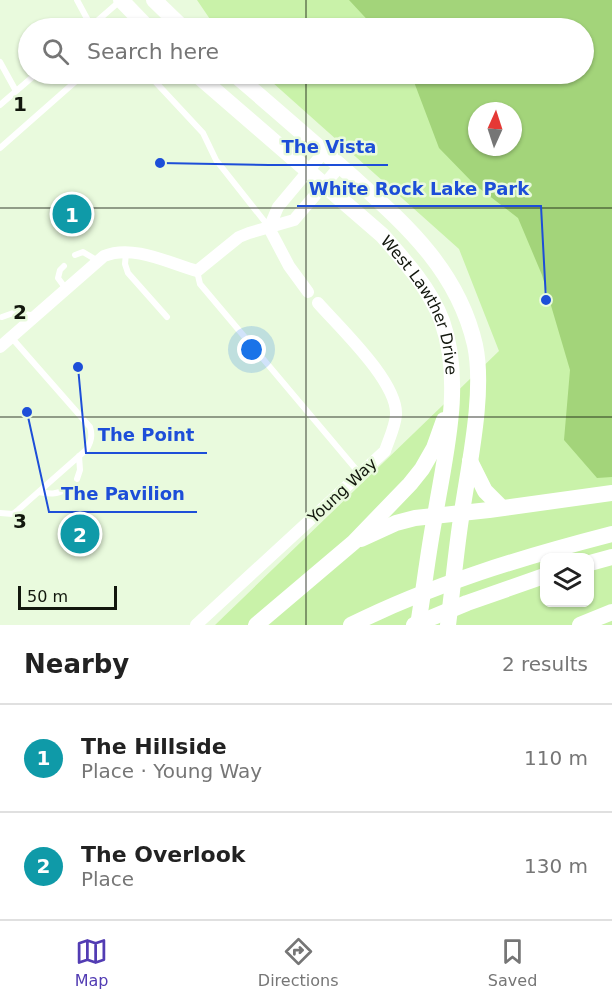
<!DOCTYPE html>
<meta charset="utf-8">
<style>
body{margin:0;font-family:"DejaVu Sans",sans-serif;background:#f2f2f2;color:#222}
.controls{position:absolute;right:18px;bottom:18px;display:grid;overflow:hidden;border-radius:12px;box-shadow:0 2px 4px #0004}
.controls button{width:54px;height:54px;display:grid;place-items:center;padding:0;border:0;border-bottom:2px solid #e0e0e0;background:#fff;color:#222;font:30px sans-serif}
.compass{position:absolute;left:468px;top:102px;width:54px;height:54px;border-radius:50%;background:#fff;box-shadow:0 2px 4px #0004;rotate:3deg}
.scale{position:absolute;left:18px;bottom:15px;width:99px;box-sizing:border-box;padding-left:6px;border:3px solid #12170d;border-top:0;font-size:16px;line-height:21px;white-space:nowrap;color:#12170d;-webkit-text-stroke:4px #e9fadd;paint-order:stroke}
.you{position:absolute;left:252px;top:350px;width:21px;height:21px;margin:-15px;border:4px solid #fff;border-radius:50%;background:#1a73e8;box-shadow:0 0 0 9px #1a73e833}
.badge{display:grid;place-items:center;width:39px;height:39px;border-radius:50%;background:#523cb3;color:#fff;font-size:20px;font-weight:700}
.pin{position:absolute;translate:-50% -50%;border:3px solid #fff;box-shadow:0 2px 6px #0006}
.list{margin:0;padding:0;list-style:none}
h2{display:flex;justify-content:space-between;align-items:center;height:78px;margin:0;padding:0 24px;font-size:26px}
h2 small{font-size:20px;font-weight:400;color:#767676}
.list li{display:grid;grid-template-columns:39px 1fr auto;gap:18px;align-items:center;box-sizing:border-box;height:108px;padding:0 24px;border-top:2px solid #e0e0e0}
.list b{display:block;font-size:22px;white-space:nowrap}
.list p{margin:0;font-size:20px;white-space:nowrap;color:#767676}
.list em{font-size:20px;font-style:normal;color:#767676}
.icon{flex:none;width:33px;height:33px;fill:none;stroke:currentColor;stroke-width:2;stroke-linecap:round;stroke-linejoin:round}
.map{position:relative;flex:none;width:612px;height:625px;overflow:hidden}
.search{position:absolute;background:#fff;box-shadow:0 2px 4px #0004;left:18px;right:18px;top:18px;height:66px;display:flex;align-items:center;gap:15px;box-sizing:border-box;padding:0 21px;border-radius:33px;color:#767676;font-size:22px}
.sheet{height:294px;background:#fff}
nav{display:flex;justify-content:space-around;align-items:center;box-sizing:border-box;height:84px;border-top:2px solid #e0e0e0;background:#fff;font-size:16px;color:#767676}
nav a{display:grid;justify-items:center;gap:3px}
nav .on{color:#523cb3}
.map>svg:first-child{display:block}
</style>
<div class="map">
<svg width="612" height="625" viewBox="0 0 612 625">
<rect width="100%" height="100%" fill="#e9fadd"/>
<path fill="#c9f2a9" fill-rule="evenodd" d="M197,0h415v625h-397l284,-274 -40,-102 -196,-175h321v-46h-368zM477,111h36v36h-36zM544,558h46v44h-46z"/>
<path fill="#a3d47a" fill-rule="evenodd" d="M349,0h263v477l-15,1 -33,-38 6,-70 -28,-95 -24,-57 -43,-33 -36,-37 -28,-74h173v-46h-209zM477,111h36v36h-36z"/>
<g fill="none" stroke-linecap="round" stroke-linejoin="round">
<path stroke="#fff" stroke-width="6" d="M77,0l14,26
M89,28l31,-27
M0,62l16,29
M148,74l55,59 13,27 53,67
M0,105l36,-31
M0,148l84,-74
M126,253l-1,11 3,9 39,44
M75,255l8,-3 15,9
M64,266l-4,4 -2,8 8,11
M197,271l3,13 160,190
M2,317l14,-5 18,4
M77,479l3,-9 -1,-14
M39,492c10,2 18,3 27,-3
M0,513l13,1 5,-4 68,-60c5,-7 7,-14 4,-23l-79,-90"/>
<path stroke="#fff" stroke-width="12" d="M308,292l-19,-26 -20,-38 9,-21 46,-55
M0,347l104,-91c29,-12 65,7 93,15l42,-34 10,-4 45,-13 46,-54
M196,625l189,-174c4,-12 10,-24 11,-36 2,-33 -57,-88 -78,-112"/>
<g stroke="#fff" stroke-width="16">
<path d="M121,0l27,28"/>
<path d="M154,0l29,28"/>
<path id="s1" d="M196,74l186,161c23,26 48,54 60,86 22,63 3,133 -7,195 -7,36 -11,73 -17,109"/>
<path d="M234,74c40,34 80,69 120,104 53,48 104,93 121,167 10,47 -6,119 -13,167 -6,37 -9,75 -14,113"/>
<path d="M470,461l15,30 17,17"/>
<path d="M361,539l35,-16 19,-5 74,-8 123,-17"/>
<path d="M590,563l22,-6"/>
<path d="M256,625l98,-83 56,-58 12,-15 12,-21 10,-28"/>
<path d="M351,625c82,-41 172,-68 261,-91"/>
<path d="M414,625l53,-22 77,-27"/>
<path d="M580,625l32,-13"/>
</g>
</g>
<path fill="none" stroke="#12170d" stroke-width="1.5" stroke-opacity="0.55" d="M306,0v28M306,74v551M0,208h612M0,417h612"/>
<g text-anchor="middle" stroke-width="5" stroke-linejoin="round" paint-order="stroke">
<g font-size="16" fill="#12170d" stroke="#e9fadd">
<text dy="6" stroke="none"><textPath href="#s1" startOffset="328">West Lawther Drive</textPath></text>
<text transform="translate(342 490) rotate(-43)" y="6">Young Way</text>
</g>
</g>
<g font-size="20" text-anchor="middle" font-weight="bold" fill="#12170d" stroke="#e9fadd" stroke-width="5" stroke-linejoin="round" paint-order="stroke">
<text x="20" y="111">1</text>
<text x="20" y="319">2</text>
<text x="20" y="528">3</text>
</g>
<path fill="none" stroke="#1d4ed8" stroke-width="2" d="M160 163L269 165H388M546 300L541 206H297M78 367L86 453H207M27 412L49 512H197"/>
<g fill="#1d4ed8" stroke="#e9fadd" stroke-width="2">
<circle cx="160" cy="163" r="6"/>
<circle cx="546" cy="300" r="6"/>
<circle cx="78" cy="367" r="6"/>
<circle cx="27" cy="412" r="6"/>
</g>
<g font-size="18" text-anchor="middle" font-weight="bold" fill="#1d4ed8" stroke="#e9fadd" stroke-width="5" stroke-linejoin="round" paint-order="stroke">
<text x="329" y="153">The Vista</text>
<text x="419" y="195">White Rock Lake Park</text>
<text x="146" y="441">The Point</text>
<text x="123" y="500">The Pavilion</text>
</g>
</svg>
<div class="controls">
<button><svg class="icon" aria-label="layers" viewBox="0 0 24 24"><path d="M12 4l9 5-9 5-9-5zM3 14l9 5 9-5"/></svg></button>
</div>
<svg class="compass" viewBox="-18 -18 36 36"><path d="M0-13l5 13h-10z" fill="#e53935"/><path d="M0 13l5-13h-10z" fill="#767676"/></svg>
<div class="scale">50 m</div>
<div class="you"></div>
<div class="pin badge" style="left:72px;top:214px;background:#0f9aa8">1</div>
<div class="pin badge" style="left:80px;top:534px;background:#0f9aa8">2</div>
<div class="search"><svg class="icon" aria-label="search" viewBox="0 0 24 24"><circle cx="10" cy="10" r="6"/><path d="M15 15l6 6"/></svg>Search here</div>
</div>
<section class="sheet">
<h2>Nearby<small>2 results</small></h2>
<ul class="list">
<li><span class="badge" style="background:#0f9aa8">1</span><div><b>The Hillside</b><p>Place · Young Way</p></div><em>110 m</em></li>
<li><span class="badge" style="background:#0f9aa8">2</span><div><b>The Overlook</b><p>Place</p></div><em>130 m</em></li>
</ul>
</section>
<nav>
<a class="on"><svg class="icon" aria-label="map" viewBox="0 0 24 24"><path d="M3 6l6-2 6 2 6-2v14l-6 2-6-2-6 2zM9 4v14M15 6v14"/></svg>Map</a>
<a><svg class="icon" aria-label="directions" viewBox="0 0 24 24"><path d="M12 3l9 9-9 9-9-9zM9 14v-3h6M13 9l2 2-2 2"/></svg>Directions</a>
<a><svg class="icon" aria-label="saved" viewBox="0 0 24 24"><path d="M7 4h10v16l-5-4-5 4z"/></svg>Saved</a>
</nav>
